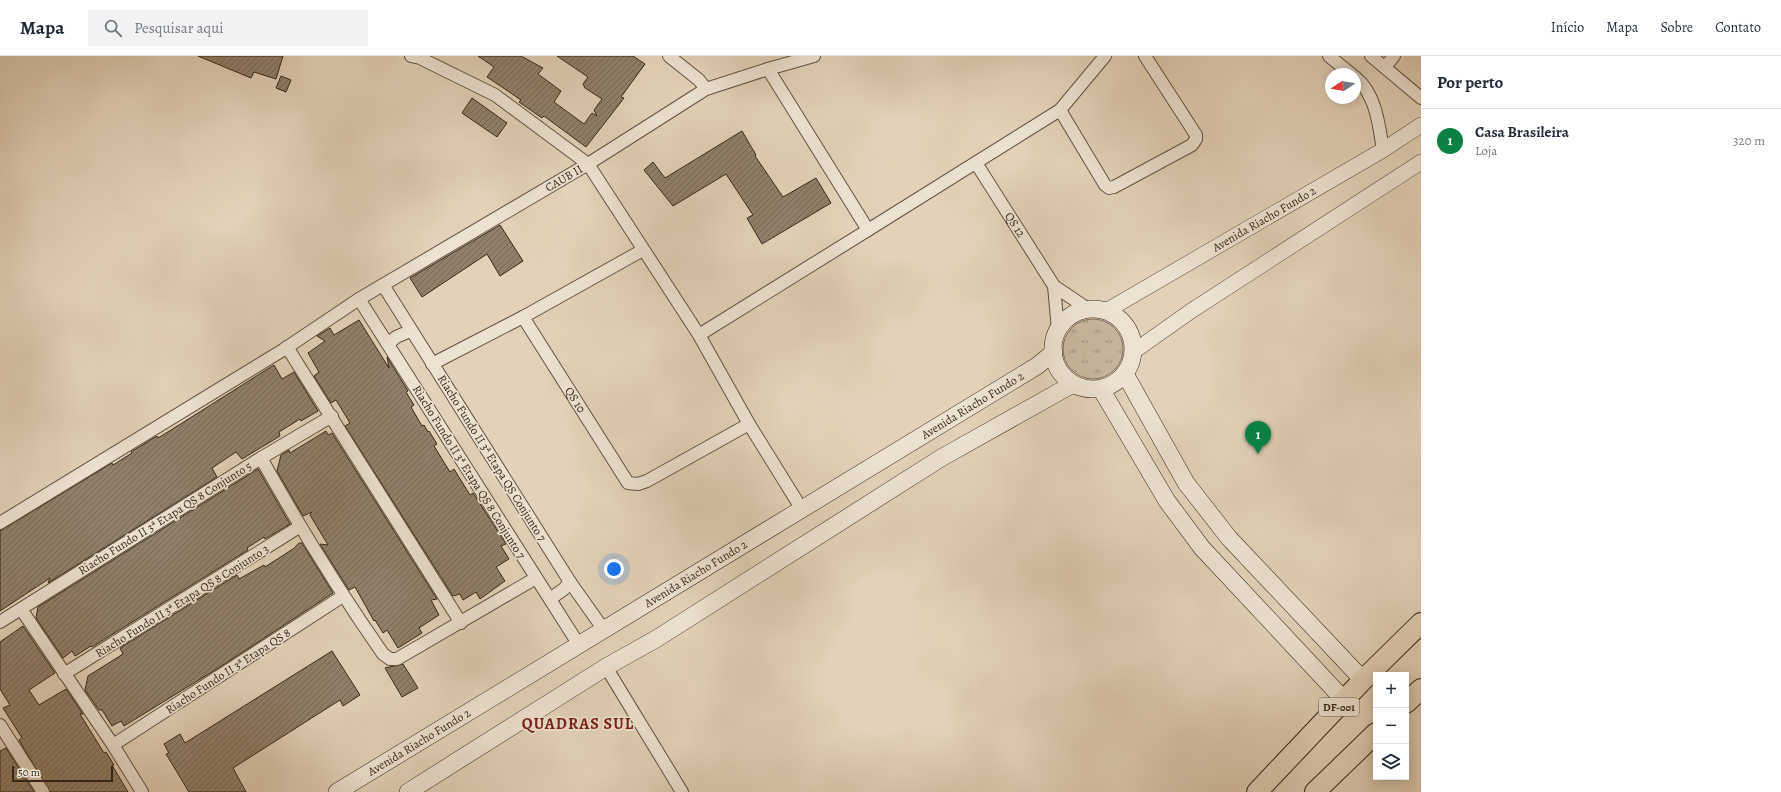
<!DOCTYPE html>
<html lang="pt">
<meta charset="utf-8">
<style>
body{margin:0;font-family:Alegreya,serif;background:#f2f2f3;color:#1f2937}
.controls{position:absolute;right:12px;bottom:12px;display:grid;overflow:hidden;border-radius:0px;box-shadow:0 2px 10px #0003}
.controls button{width:36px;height:36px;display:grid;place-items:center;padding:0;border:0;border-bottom:1px solid #e0e1e3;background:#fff;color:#1f2937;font:20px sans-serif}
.compass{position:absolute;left:1325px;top:12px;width:36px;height:36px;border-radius:50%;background:#fff;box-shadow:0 2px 10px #0003;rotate:258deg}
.scale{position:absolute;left:12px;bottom:10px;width:101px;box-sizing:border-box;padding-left:4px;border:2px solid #372717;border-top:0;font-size:11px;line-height:14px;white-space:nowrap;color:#372717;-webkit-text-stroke:3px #ede2d2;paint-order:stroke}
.you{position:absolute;left:614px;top:513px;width:14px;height:14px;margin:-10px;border:3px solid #fff;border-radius:50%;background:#1a73e8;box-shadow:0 0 0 6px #1a73e833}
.badge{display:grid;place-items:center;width:26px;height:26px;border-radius:50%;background:#0b8043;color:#fff;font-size:13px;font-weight:700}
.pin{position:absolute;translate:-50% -33px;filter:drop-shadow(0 1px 2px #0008)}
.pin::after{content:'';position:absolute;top:21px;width:14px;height:12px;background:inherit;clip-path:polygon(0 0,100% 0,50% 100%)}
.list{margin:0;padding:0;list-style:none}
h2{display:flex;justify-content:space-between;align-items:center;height:52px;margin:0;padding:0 16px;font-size:17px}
h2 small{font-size:13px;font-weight:400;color:#747a83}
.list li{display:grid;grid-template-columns:26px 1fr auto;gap:12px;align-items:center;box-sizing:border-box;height:64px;padding:0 16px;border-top:1px solid #e0e1e3}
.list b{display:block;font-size:15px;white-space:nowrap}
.list p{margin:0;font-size:13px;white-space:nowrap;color:#747a83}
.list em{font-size:13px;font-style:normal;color:#747a83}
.icon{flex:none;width:22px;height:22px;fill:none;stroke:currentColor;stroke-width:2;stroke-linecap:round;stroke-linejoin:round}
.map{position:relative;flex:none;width:1421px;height:736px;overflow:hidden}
header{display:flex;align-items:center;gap:24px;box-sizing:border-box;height:56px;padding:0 20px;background:#fff;border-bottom:1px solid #e0e1e3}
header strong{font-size:19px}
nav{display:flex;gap:22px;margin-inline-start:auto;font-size:14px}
.search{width:280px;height:36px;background:#f2f2f3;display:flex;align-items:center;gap:10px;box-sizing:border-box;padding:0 14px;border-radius:0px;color:#747a83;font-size:15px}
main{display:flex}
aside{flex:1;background:#fff}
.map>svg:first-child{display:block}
</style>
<header>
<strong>Mapa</strong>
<div class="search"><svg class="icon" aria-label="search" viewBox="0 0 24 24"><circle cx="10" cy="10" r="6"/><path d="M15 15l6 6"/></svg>Pesquisar aqui</div>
<nav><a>Início</a><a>Mapa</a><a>Sobre</a><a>Contato</a></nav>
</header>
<main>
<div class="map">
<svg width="1421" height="736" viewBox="0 0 1421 736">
<defs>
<pattern id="grass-tufts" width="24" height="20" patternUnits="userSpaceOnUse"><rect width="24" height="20" fill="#c6b59d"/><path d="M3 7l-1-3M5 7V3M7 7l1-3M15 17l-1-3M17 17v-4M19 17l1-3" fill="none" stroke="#a2937f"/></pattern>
<pattern id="building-hatch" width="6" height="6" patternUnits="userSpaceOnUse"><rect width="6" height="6" fill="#90806b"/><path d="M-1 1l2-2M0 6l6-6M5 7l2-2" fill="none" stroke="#766957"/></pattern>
</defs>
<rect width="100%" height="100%" fill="#e3d2b9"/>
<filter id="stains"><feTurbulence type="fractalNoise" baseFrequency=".005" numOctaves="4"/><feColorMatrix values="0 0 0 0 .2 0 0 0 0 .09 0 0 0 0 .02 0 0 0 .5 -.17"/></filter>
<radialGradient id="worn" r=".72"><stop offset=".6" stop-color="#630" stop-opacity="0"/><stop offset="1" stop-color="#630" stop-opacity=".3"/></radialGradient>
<path fill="url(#grass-tufts)" stroke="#7e6e5a" d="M1063 293a30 30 0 1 1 60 0a30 30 0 1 1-60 0Z"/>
<path fill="url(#building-hatch)" stroke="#372717" d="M198,0h85l-7,23 -22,-7 -3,6z
M478,0h43l22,12 -5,6 23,17 -7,11 30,22 8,-11 5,3 -3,-6 8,-11 -17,-11 -2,-4 5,-7 -31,-21h76l12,8 -24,33 3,1 -38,49 -42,-31 -2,2 -23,-16 2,-2 -34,-23 7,-10z
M281,20l10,4 -5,12 -10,-4z
M472,42l35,25 -10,14 -35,-24z
M742,75l14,24 -1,1 28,41 33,-19 15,25 -69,41 -15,-26 6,-3 -27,-41 -53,32 -29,-36 9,-8 12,16z
M500,169l23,36 -23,15 -13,-22 -65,43 -12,-19z
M359,264l30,48 -2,-11 21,34 -2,1 8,13 -3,2 11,19 2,-1 4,7 1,-1 8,13 -3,2 16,26 4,-3 16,26 3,-2 33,51 -5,2 8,13 -13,8 9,14 -25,18 -4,-7 -13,8 -3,-6 -7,2 -108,-170 5,-3 -14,-23 -5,3 -17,-27 5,-4 -11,-19 17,-12 -8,-5 13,-8 4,7z
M274,309l8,14 12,-7 24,39 -17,10 -1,-2 -21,13 1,4 -38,23 -6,-7 -24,16 5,9 -169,106 2,-5 -50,33v-80l112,-68 1,2 19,-12 -1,-1 26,-16 1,2 13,-8z
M326,375l2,4 4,-2 105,166 -6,1 8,15 -20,13 3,5 -24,15 -11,-18 -4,3 -8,-13 -1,1 -19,-34 -6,3 -29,-46 8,1 -18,-30 2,-3 -9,4 -26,-45 4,-16 8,-5 1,3z
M258,413l32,55 -25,15 -1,-2 -17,11 1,2 -156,97 -1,-1 -16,10 -3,-5 -9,7 -27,-40 2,-11z
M299,487h3l31,50 -113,74 -96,59 -3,-5 -9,5 -10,-16h-3l-14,-20 3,-14 35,-22 -3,-6 117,-73 2,4 25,-14 1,2 28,-18z
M23,570l32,47 -26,17 10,15 27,-16 17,25h-3l24,39 2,-1 8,13h-2l16,27h-78l-31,-52 3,-2 -19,-30 7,-3 -10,-16v-47z
M332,595l28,44 -17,11 -3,-6 -107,68 13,24h-57l-23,-38 3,-1 -5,-9 16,-10 5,9z
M403,608l15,24 -16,9 -17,-29z
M6,692l28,44h-34v-41z"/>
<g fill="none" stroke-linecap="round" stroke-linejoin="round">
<defs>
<g id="minor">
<path d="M411,0l9,2 75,37 93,69 111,171 50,89 52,84"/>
<path d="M669,0l30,24 7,9"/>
<path d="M1329,0l22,18"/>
<path d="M1371,0l50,42"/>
<path d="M1385,11l9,-11"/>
<path d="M768,13l46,-13"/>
<path d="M1355,21c21,17 24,48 28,73"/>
<path d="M1060,54l45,75 4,3 5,-1 78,-42 4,-6v-4l-51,-79"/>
<path id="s1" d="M976,107l78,123"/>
<path d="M868,174l192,-120 45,-54"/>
<path d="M383,229l187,297 34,48"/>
<path d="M359,243l220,346"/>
<path id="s2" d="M523,261l105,166 10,1 9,-3 102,-57"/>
<path d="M1058,274l-4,-44 34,23"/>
<path d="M388,288l8,-7 14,-6"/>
<path d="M287,291l174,276"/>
<path d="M432,308l91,-47 120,-67"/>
<path d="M261,402c38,68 78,133 122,196l7,5h7l139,-81"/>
<path id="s3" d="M0,467l283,-173 76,-51 229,-135 118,-75 62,-20 100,161 -169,105"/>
<path d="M550,543l14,-10 6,-7"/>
<path d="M21,553l92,136 29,47"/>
<path d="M0,566l261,-164 71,-42"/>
<path d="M606,611l76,125"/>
<path d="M64,618l235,-147"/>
<path d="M0,669l43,67"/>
<path d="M113,689l230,-149"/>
</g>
<g id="tertiary">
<path id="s4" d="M1106,255l277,-161 38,-25"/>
<path d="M1133,296l58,-41 230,-149"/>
</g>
<g id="secondary">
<circle cx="1093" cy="293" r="40"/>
<path d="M1125,318l61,109 43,55 134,142"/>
<path d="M1101,333l66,112 35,47 143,153"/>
<path id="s5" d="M337,736l700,-426 17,-14"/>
<path d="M408,736l198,-125 50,-28 285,-181 132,-74"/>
</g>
<path id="trunk" d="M1406,647l15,-14
M1257,736l106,-112 58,-57
M1315,736l61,-59"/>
</defs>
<use href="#minor" stroke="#625240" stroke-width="14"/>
<use href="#tertiary" stroke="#625240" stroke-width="16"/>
<use href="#secondary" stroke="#372717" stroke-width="18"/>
<use href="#trunk" stroke="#372717" stroke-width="22"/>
<use href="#minor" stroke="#ede2d2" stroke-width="12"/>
<use href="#tertiary" stroke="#ede2d2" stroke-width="15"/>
<use href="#secondary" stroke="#ede2d2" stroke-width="17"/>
<use href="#trunk" stroke="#e3d2b9" stroke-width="20"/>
</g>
<g text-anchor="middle" stroke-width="3.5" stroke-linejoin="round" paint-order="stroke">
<rect fill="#ede2d2" stroke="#6e5f4f" stroke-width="1" x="1319" y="642" width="40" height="18" rx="3"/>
<g font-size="11" font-weight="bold" fill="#372717">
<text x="1339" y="655">DF-001</text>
</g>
<g font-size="12" fill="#372717" stroke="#ede2d2">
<text dy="4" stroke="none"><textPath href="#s3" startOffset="661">CAUB II</textPath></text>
<text dy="4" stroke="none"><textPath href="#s4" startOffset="183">Avenida Riacho Fundo 2</textPath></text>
<text dy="4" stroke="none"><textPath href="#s1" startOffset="73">QS 12</textPath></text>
<text dy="4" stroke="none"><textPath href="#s2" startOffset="98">QS 10</textPath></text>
<text dy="4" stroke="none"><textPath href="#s5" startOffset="744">Avenida Riacho Fundo 2</textPath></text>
<text transform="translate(492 402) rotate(58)" y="4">Riacho Fundo II 3ª Etapa QS Conjunto 7</text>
<text transform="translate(469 416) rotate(58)" y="4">Riacho Fundo II 3ª Etapa QS 8 Conjunto 7</text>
<text transform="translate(165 462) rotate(-32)" y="4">Riacho Fundo II 3ª Etapa QS 8 Conjunto 5</text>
<text dy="4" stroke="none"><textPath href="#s5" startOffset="420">Avenida Riacho Fundo 2</textPath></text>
<text transform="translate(182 545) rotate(-32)" y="4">Riacho Fundo II 3ª Etapa QS 8 Conjunto 3</text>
<text transform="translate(228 615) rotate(-33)" y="4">Riacho Fundo II 3ª Etapa QS 8</text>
<text dy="4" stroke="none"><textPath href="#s5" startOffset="96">Avenida Riacho Fundo 2</textPath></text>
</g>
<g font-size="16" font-weight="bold" letter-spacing="1" fill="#7a1f14" stroke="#ede2d2">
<text x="578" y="673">QUADRAS SUL</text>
</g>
</g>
<rect width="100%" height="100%" filter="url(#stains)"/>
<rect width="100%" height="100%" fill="url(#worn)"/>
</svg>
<div class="controls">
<button>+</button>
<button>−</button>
<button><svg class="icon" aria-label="layers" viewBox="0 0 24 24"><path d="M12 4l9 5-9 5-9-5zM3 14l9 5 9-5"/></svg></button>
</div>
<svg class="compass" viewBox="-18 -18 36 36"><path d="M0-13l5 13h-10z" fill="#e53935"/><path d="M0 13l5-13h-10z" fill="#747a83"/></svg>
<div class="scale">50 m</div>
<div class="you"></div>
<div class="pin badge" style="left:1258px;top:398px">1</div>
</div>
<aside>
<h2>Por perto<small></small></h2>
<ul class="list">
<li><span class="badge">1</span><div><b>Casa Brasileira</b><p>Loja</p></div><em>320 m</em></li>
</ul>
</aside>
</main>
